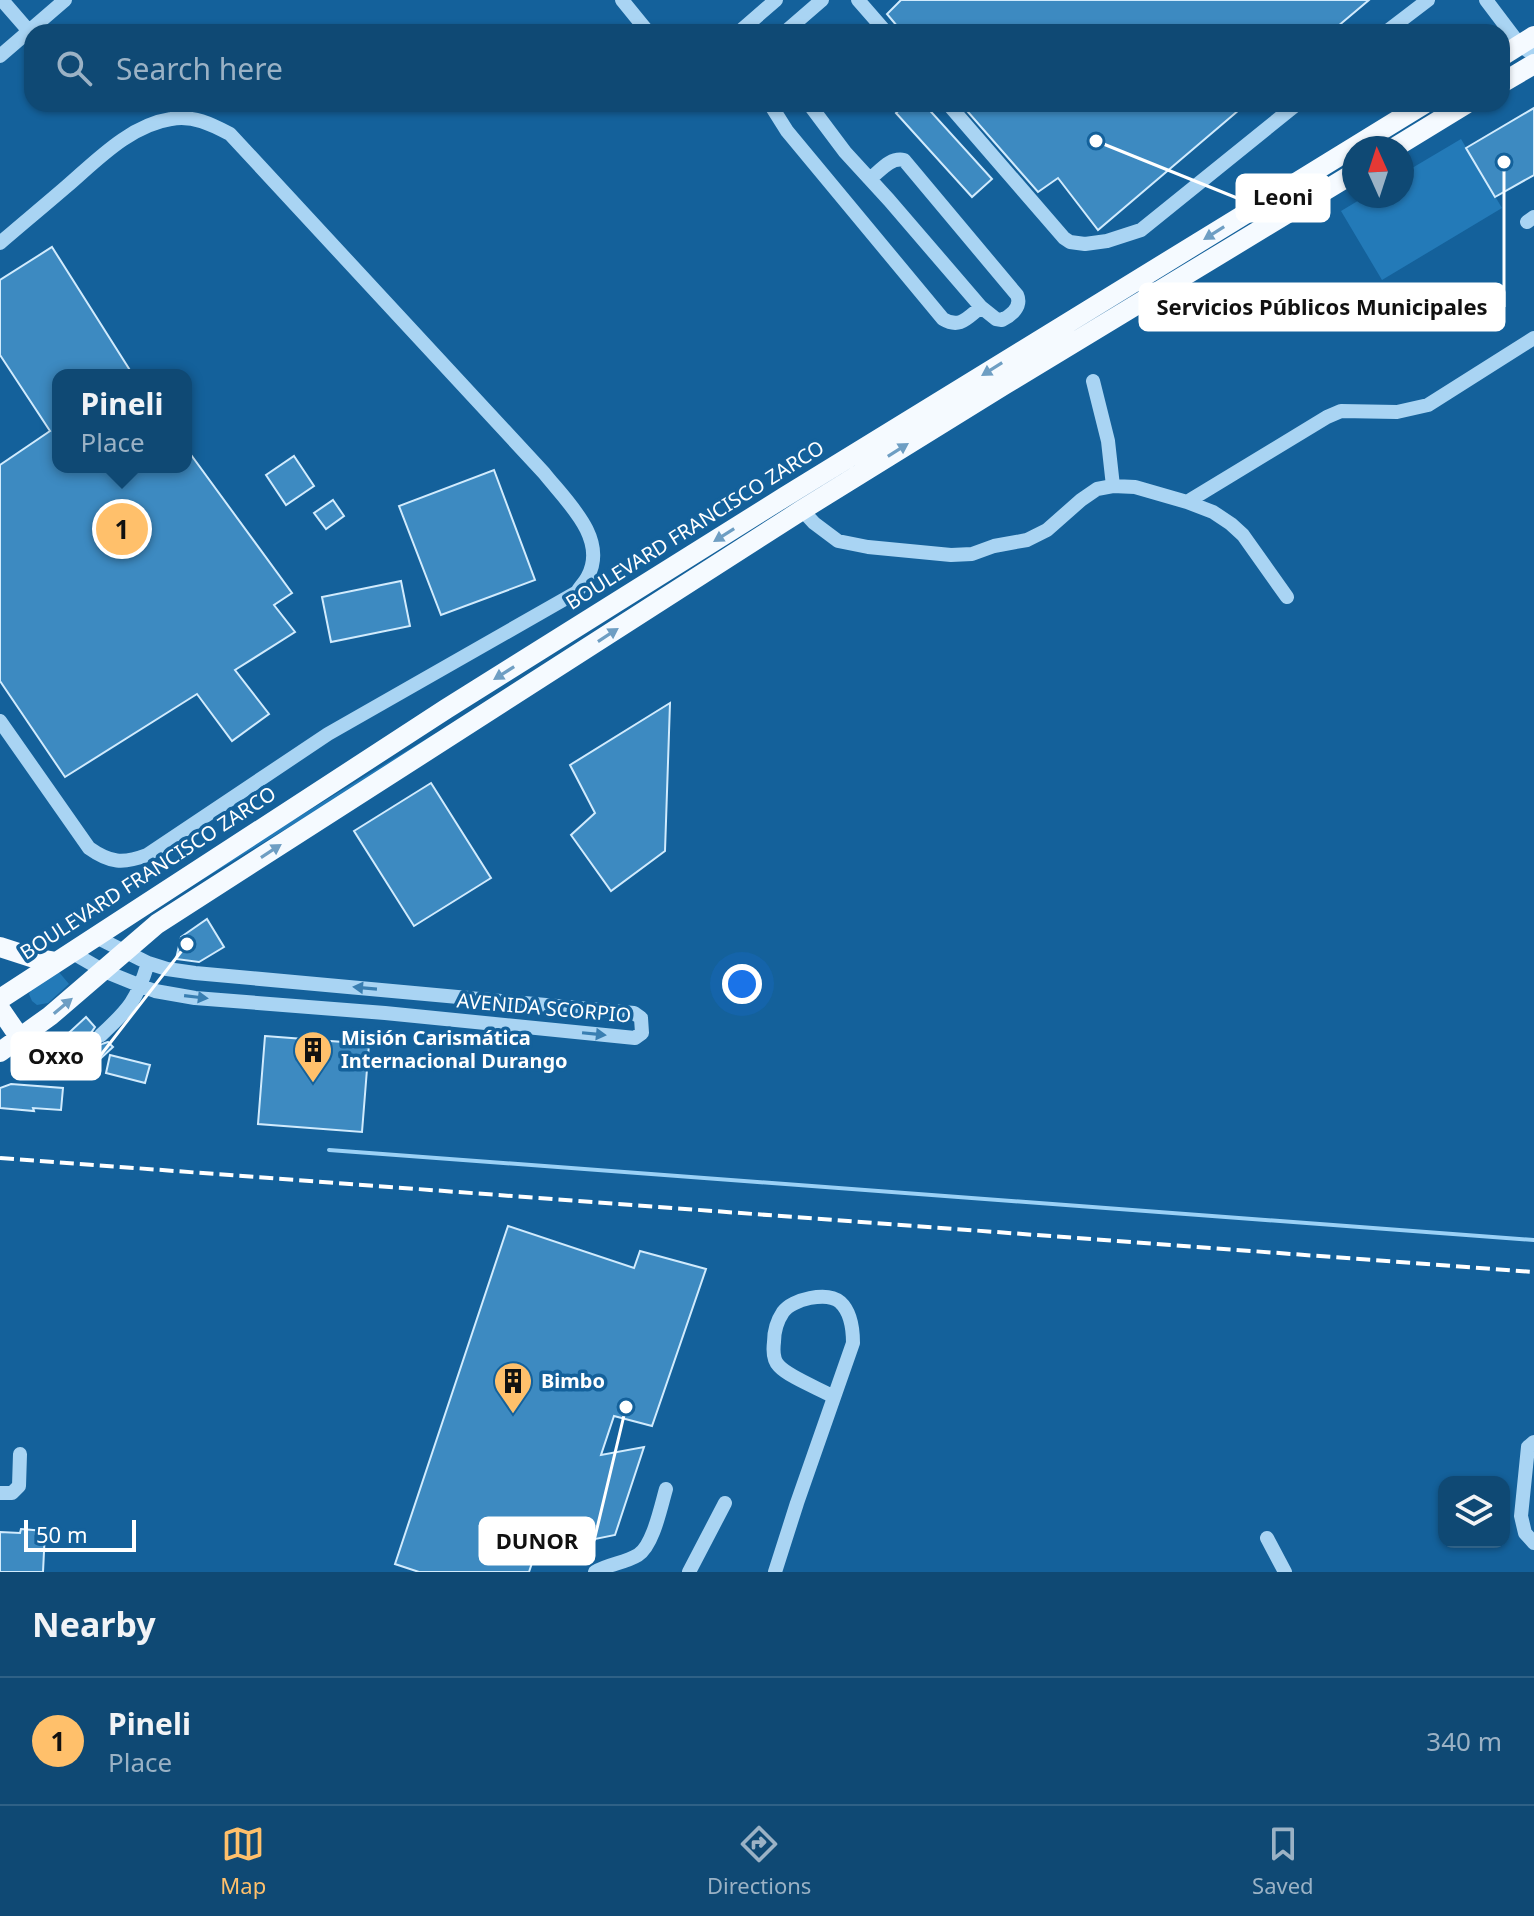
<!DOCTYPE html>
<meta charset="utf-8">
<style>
body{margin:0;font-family:"Noto Sans",sans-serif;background:#185079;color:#f1f3f6}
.controls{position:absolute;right:24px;bottom:24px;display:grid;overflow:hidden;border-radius:16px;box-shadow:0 2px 6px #0004}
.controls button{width:72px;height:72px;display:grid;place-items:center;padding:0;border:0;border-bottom:2px solid #2f6186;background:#0f4974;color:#f1f3f6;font:40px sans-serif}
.compass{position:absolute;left:1342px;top:136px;width:72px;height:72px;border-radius:50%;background:#0f4974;box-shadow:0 2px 6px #0004;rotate:357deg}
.scale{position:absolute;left:24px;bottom:20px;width:112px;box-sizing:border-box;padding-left:8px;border:4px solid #fff;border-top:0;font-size:22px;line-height:28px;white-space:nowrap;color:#fff;-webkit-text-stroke:6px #14619b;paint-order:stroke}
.you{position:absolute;left:742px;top:984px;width:28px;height:28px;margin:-20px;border:6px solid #fff;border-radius:50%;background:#1a73e8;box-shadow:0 0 0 12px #1a73e833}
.badge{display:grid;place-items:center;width:52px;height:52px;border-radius:50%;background:#ffc06b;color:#111;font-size:26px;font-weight:700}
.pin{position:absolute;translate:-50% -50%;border:4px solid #fff;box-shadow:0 2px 8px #0006}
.popup{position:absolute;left:52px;top:369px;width:140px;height:104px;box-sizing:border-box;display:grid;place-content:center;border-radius:16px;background:#0f4974;filter:drop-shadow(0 2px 6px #0005);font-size:26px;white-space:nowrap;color:#9bb2c5}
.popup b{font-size:30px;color:#f1f3f6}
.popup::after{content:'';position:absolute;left:50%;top:100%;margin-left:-16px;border:16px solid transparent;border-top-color:#0f4974}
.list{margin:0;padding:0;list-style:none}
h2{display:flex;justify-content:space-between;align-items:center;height:104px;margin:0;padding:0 32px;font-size:34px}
h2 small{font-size:26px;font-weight:400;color:#9bb2c5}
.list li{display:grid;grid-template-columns:52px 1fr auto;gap:24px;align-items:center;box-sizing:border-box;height:128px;padding:0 32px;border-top:2px solid #2f6186}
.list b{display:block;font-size:30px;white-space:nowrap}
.list p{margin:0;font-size:26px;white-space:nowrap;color:#9bb2c5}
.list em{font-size:26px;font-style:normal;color:#9bb2c5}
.icon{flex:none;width:44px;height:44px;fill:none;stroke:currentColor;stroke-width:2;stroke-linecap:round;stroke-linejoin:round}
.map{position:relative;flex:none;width:1534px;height:1572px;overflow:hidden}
.search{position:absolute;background:#0f4974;box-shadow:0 2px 6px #0004;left:24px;right:24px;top:24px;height:88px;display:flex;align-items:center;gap:20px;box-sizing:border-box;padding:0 28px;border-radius:24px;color:#9bb2c5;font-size:30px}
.sheet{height:232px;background:#0f4974}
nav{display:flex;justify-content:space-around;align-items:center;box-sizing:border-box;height:112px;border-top:2px solid #2f6186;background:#0f4974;font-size:22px;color:#9bb2c5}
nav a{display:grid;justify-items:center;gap:4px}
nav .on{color:#ffc06b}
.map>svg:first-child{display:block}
</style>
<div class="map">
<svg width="1534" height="1572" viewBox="0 0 1534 1572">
<rect width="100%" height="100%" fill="#14619b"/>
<path fill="#237ab8" d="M1461,139l41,69 -120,72 -41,-69 25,-15h36v-22z
M436,733l3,3 -295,179v-4z
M58,971l11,13 -21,19 -11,2 -5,-4 -3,-7 3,-7z"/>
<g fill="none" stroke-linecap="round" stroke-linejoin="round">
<path stroke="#9bd1f6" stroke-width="4" d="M329,1150l1205,90"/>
</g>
<path fill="#3d8ac1" stroke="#d1ebfd" stroke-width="2" d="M901,0h468l-38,32h-429l-15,-18z
M906,104h18l68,75 -20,18 -76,-84z
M961,104h285l-148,126 -40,-52 -20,14z
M1534,108v67l-39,22 -29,-49z
M52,247l81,128h-75v92h128v-19l106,145 -18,12 21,27 -60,38 34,44 -37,27 -35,-47 -132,83 -65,-96v-216l50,-34 -50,-76v-75z
M294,456l20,30 -28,19 -20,-30z
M494,470l41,110 -94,35 -42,-109z
M333,500l11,16 -18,13 -12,-16z
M401,581l9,45 -79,16 -9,-45z
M670,703l-5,148 -54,40 -40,-56 24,-22 -25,-48z
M431,783l60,95 -77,48 -60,-95z
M207,919l17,28 -25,15 -23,-3 5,-22z
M86,1017l9,10 -4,6 2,8 6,4 9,-3 5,5 -26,24 -6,-7 3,-7 -2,-6 -5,-3h-11l-6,-7z
M265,1036l104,8 -7,88 -104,-8z
M110,1055l40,10 -5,18 -39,-10z
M11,1084l52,4 -2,22 -28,-2 1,3 -34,-3v-20z
M508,1226l126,42 6,-17 66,18 -54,157 -38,-10 -13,39 43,-8 -29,88 -79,16 -7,21h-110l-24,-8z
M21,1529l24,2 -2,41h-43v-40l20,1z"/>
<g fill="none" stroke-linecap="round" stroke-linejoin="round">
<path stroke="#3779aa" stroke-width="14" stroke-dasharray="14 7" stroke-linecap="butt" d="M74,1057l27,-22"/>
<path stroke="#a9d4f3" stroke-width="14" d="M2,0l26,30 -4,5
M622,0l26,32
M858,0l28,32
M1486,0l34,45 14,10
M739,32l37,-32
M785,32l37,-32
M1386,32l42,-32
M0,56l65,-56
M770,104l17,27 156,188c17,10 24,-1 38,-12l-92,-107 -44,-48 -36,-48
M948,104l116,134 6,4 15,2 22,-3 34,-11 156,-126
M870,179c10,-8 20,-22 34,-19l113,135c5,11 -5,20 -15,25l-6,-1 -15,-12
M1527,222l7,-5
M0,243c22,-19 45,-38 67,-57 29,-25 63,-61 104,-67 22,-4 40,5 59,15l314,339c22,28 64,65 44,103 -3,6 -8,11 -11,16l-249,142 -181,121c-24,9 -37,8 -58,-7l-89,-127
M1093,381l15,60 5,45
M1187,502l140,-85 14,-6 56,1 31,-7 106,-67
M802,510l12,13 24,18 30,6 83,8 21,-1 22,-8 33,-6 20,-10 34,-30 16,-11 16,-3 22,1 52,15 26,10 18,12 12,11 44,62
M71,952l33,19 37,15 14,5 40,7 190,15 250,25 7,-5 -1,-15 -7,-5 -439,-40 -28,-4 -19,-6 -54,-27
M101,1035c28,-26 36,-35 47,-72
M20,1038c21,17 26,23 54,19
M1534,1442l-6,5 -7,69 4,17 9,10
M0,1493h12l7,-7 1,-32
M1267,1538l18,34
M595,1572c13,-8 30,-9 43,-17 15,-9 23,-49 28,-66
M689,1572l36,-69
M775,1572l22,-69 56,-160c0,-13 -2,-31 -13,-41 -13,-11 -48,-3 -57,10 -6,9 -9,20 -9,30 -1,8 -1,18 5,24 10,11 41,23 55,31"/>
<path stroke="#f5faff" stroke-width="20" d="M1502,56l32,-20
M1502,83l32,-19
M1394,148l72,-44
M0,947l34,11 22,4
M0,999l446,-290 340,-213 638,-392
M0,1009l20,29
M0,1052l50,-36 107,-92 645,-414 202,-125 350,-212"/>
<path stroke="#fff" stroke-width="4" stroke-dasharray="14 6" stroke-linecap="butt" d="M0,1158l1534,114"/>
</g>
<defs><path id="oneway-solid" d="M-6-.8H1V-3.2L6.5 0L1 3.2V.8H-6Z" transform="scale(2)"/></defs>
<g fill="#6e9ec3">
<use href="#oneway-solid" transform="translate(1214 233) rotate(148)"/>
<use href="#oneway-solid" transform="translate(992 369) rotate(148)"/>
<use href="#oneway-solid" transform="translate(898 450) rotate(-32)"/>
<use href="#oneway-solid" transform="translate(724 535) rotate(148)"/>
<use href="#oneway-solid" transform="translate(608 635) rotate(-33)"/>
<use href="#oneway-solid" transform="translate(504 673) rotate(148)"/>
<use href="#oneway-solid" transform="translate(271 851) rotate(-33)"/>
<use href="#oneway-solid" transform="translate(63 1006) rotate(-40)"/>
</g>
<g fill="#397eb1">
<use href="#oneway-solid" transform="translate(365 988) rotate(-175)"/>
<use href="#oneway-solid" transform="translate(196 997) rotate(7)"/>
<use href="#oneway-solid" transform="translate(594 1034) rotate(6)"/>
</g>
<defs>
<symbol id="building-pin" viewBox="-11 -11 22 30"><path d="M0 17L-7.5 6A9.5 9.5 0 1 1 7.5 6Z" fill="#ffc06b" stroke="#14619b"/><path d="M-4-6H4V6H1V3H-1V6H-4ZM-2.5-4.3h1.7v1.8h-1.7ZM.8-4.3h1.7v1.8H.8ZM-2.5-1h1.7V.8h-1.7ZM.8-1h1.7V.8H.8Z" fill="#111"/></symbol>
</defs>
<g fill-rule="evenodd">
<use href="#building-pin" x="291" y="1028" width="44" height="60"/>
<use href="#building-pin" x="491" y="1359" width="44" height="60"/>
</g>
<g text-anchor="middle" stroke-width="7" stroke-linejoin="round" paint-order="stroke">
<g font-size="20" fill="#fff" stroke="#14619b">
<text transform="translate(695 525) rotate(-32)" y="7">BOULEVARD FRANCISCO ZARCO</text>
<text transform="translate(148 873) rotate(-33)" y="7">BOULEVARD FRANCISCO ZARCO</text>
<text transform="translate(544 1008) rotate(5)" y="7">AVENIDA SCORPIO</text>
</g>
<g font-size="20" font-weight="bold" fill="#fff" stroke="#14619b" text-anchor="start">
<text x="341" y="1045">Misión Carismática<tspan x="341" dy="23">Internacional Durango</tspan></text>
<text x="541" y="1388">Bimbo</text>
</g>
</g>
<path fill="none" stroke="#fff" stroke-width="3" d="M1096 141L1237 198M1504 162L1504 307M187 944L100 1056M626 1407L594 1541"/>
<g fill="#fff" stroke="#14619b" stroke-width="3">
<circle cx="1096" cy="141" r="8"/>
<circle cx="1504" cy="162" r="8"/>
<circle cx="187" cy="944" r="8"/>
<circle cx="626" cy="1407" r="8"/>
</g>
<g fill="#fff" stroke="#fff" stroke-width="3">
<rect x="1237" y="175" width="92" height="46" rx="8"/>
<rect x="1140" y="284" width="364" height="46" rx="8"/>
<rect x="12" y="1033" width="88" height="46" rx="8"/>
<rect x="480" y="1518" width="114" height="46" rx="8"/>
</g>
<g font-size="22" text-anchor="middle" font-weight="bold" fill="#111">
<text x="1283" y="205">Leoni</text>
<text x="1322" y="315">Servicios Públicos Municipales</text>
<text x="56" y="1064">Oxxo</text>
<text x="537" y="1549">DUNOR</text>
</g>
</svg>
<div class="controls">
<button><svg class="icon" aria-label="layers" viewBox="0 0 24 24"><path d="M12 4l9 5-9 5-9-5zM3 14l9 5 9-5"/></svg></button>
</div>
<svg class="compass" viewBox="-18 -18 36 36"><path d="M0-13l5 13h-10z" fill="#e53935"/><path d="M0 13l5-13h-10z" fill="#9bb2c5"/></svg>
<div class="scale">50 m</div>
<div class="you"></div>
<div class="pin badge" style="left:122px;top:529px">1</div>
<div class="popup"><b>Pineli</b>Place</div>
<div class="search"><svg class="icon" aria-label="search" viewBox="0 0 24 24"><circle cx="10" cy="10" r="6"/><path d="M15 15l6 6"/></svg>Search here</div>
</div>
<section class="sheet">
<h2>Nearby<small></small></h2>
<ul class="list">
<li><span class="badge">1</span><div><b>Pineli</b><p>Place</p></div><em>340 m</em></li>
</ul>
</section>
<nav>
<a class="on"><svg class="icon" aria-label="map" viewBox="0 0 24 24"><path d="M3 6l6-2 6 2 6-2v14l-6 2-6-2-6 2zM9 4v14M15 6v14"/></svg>Map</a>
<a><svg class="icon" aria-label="directions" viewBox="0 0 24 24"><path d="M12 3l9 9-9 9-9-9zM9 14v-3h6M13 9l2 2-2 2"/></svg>Directions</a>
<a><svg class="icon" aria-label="saved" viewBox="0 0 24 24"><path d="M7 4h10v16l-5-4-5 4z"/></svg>Saved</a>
</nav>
